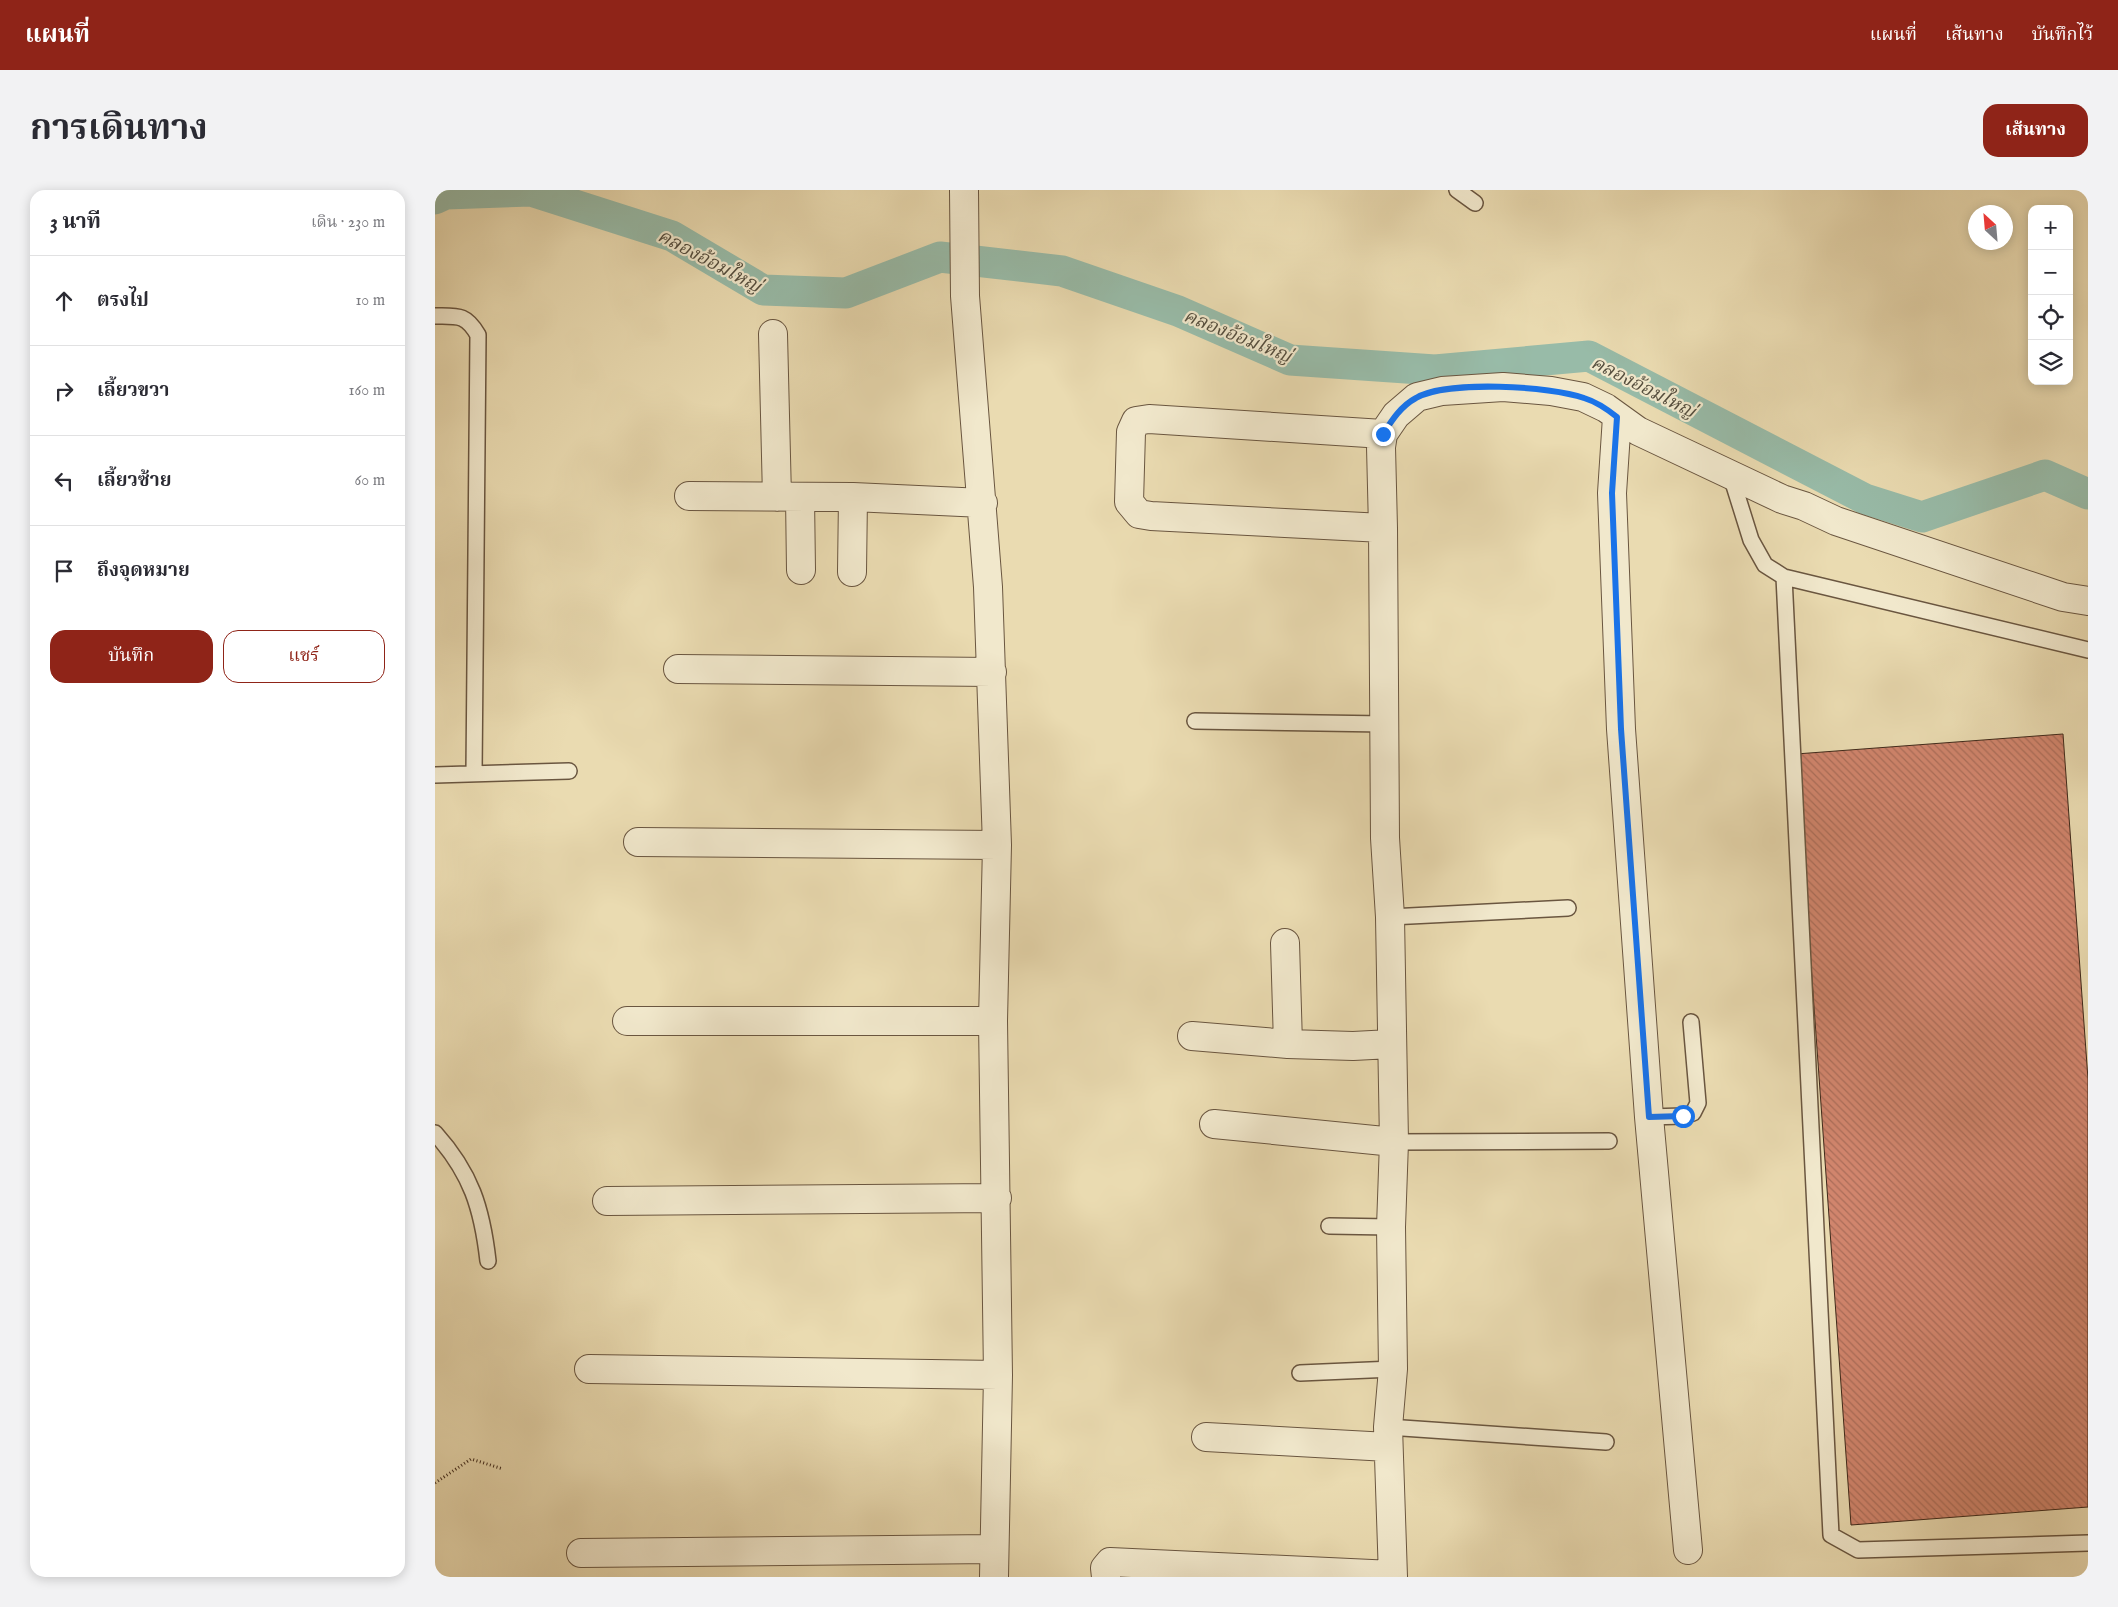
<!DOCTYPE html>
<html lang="th">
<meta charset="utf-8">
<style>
body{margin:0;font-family:"IM FELL English","Noto Serif Thai",serif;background:#f2f2f3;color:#2b2b33}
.controls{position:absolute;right:15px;top:15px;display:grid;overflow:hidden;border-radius:10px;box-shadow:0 2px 12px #0003}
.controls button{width:45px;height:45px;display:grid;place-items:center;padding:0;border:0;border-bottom:1px solid #e1e1e2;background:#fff;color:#2b2b33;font:25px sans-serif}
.compass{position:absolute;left:1533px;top:15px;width:45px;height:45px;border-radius:50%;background:#fff;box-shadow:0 2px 12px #0003;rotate:334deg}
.stop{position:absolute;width:15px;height:15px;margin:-11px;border:4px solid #1a73e8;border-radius:50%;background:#fff}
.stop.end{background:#1a73e8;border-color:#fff;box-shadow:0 1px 5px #0008}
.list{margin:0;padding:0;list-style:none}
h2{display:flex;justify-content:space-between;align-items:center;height:65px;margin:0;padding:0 20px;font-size:21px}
h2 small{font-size:16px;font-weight:400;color:#7c7c81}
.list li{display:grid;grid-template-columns:32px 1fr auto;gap:15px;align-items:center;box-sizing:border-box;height:90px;padding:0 20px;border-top:1px solid #e1e1e2}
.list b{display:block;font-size:19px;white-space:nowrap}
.list em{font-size:16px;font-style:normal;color:#7c7c81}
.actions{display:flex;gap:10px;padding:15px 20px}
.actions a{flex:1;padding:11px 0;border:1px solid #8f2418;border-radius:15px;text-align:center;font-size:18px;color:#8f2418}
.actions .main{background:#8f2418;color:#fff}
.icon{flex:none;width:28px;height:28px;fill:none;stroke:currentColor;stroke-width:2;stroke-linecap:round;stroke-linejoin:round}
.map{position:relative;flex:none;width:1653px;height:1387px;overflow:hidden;border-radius:15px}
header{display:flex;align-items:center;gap:30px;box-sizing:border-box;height:70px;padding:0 25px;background:#8f2418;color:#fff}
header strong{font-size:24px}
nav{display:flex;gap:28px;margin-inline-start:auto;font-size:18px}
.intro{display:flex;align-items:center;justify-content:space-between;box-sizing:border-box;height:120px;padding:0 30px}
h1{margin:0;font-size:35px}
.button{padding:12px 22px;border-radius:15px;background:#8f2418;color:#fff;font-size:18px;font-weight:700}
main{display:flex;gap:30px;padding:0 30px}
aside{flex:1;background:#fff;border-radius:15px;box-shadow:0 2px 12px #0003}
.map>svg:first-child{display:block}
</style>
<header>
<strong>แผนที่</strong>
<nav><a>แผนที่</a><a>เส้นทาง</a><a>บันทึกไว้</a></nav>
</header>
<div class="intro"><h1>การเดินทาง</h1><a class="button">เส้นทาง</a></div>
<main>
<aside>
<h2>3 นาที<small>เดิน · 230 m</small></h2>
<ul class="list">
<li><svg class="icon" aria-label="ahead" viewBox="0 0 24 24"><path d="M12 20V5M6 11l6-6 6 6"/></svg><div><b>ตรงไป</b></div><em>10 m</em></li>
<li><svg class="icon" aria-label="right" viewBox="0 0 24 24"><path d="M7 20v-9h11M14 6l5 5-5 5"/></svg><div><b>เลี้ยวขวา</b></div><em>160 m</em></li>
<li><svg class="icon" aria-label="left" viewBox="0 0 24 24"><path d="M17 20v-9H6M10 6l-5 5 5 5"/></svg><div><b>เลี้ยวซ้าย</b></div><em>60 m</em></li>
<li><svg class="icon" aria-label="arrive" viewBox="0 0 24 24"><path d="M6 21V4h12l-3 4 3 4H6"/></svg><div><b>ถึงจุดหมาย</b></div></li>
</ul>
<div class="actions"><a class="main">บันทึก</a><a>แชร์</a></div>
</aside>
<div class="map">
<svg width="1653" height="1387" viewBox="0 0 1653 1387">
<defs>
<pattern id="building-back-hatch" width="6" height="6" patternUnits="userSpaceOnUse" patternTransform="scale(1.25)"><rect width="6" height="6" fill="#d1856d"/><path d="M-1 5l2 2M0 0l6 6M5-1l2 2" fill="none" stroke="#ab6d59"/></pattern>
</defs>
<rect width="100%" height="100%" fill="#eadbb1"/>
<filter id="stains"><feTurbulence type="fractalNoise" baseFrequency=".004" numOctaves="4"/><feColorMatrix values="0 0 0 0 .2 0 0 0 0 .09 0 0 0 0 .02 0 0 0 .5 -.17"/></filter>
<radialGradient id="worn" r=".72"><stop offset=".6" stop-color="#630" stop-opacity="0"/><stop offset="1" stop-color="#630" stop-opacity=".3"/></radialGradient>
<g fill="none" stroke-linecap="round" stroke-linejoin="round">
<path stroke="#98bba8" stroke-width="31" d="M0,9l11,-5 85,-3 141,45 91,54 83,3 94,-36 122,14 116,40 112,49 145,10 154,-14 276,143 57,18 123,-42 43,19"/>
</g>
<path fill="url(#building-back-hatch)" stroke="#3f291a" d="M1628,544l25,345v428l-237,18 -55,-771z"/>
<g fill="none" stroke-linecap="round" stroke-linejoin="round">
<defs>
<path id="lane" d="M1022,0l18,13
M0,126c23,0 31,-2 43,19l-4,438
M1296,286l20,64 14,25 19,12 304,73
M1349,387l47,958 27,15 230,-7
M760,531l190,3
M0,585l134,-4
M955,727l178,-9
M1214,927l34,-1 10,-3 5,-10 -7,-81
M0,943c36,40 47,75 53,128
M959,952l215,-1
M894,1036l62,1
M865,1183l93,-4
M953,1237l218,15"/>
<path id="street" d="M529,0l1,106 23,291 9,258 -4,176 5,354 -4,202
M338,144l4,163
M1182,227l-5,76 9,236 28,388 39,433
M948,244l-234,-15 -13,2 -5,11 -2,70 10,12 12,2 232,12
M254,306l164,1 130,6
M365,307l1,73
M417,382l1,-75
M243,479l314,3
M203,652l359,3
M850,753l3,101 65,2 38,-2
M192,831h366
M757,846l96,8
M779,934l180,18
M172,1011l390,-3
M154,1179l409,6
M771,1247l182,10
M146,1363l413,-4
M671,1387l-1,-9 5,-6 283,13
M958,1387l-5,-150 5,-58 -2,-142 3,-85 -4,-225 -5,-79 -2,-310 -2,-81 2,-13 13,-19 21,-18 25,-6 61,-4 48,4 32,6 23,11 32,23 144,68 22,7 32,15 227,76 25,4"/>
</defs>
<use href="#lane" stroke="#6a5640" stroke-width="18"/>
<use href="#street" stroke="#6a5640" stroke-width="30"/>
<path stroke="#3f291a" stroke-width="3" stroke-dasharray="1 2.5" stroke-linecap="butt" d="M0,1293l36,-24 32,10"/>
<use href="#lane" stroke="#f1e8cc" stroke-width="15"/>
<use href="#street" stroke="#f1e8cc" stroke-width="28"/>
</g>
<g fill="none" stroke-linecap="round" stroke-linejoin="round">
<path stroke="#1a73e8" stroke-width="6" d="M948,244c9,-14 18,-28 33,-36 31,-18 135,-12 168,0 13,4 23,11 33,19l-5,76 9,236 28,388 34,-1"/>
</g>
<g text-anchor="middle" stroke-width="4.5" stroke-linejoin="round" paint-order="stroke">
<g font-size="19" font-style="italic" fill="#554e3e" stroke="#f1e8cc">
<text transform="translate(275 70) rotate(28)" y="7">คลองอ้อมใหญ่</text>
<text transform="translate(803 145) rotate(22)" y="7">คลองอ้อมใหญ่</text>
<text transform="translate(1209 196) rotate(27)" y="7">คลองอ้อมใหญ่</text>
</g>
</g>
<rect width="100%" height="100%" filter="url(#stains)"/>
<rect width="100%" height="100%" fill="url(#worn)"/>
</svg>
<div class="controls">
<button>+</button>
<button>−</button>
<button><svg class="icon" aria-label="locate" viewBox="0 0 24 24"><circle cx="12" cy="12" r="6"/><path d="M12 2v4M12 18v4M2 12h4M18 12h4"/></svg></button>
<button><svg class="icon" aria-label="layers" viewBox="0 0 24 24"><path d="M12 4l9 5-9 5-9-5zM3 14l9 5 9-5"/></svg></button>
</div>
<svg class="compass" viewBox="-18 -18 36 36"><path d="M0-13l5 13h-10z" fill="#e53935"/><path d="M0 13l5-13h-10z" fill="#7c7c81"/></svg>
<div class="stop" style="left:1248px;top:926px"></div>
<div class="stop end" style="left:948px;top:244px"></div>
</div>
</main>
